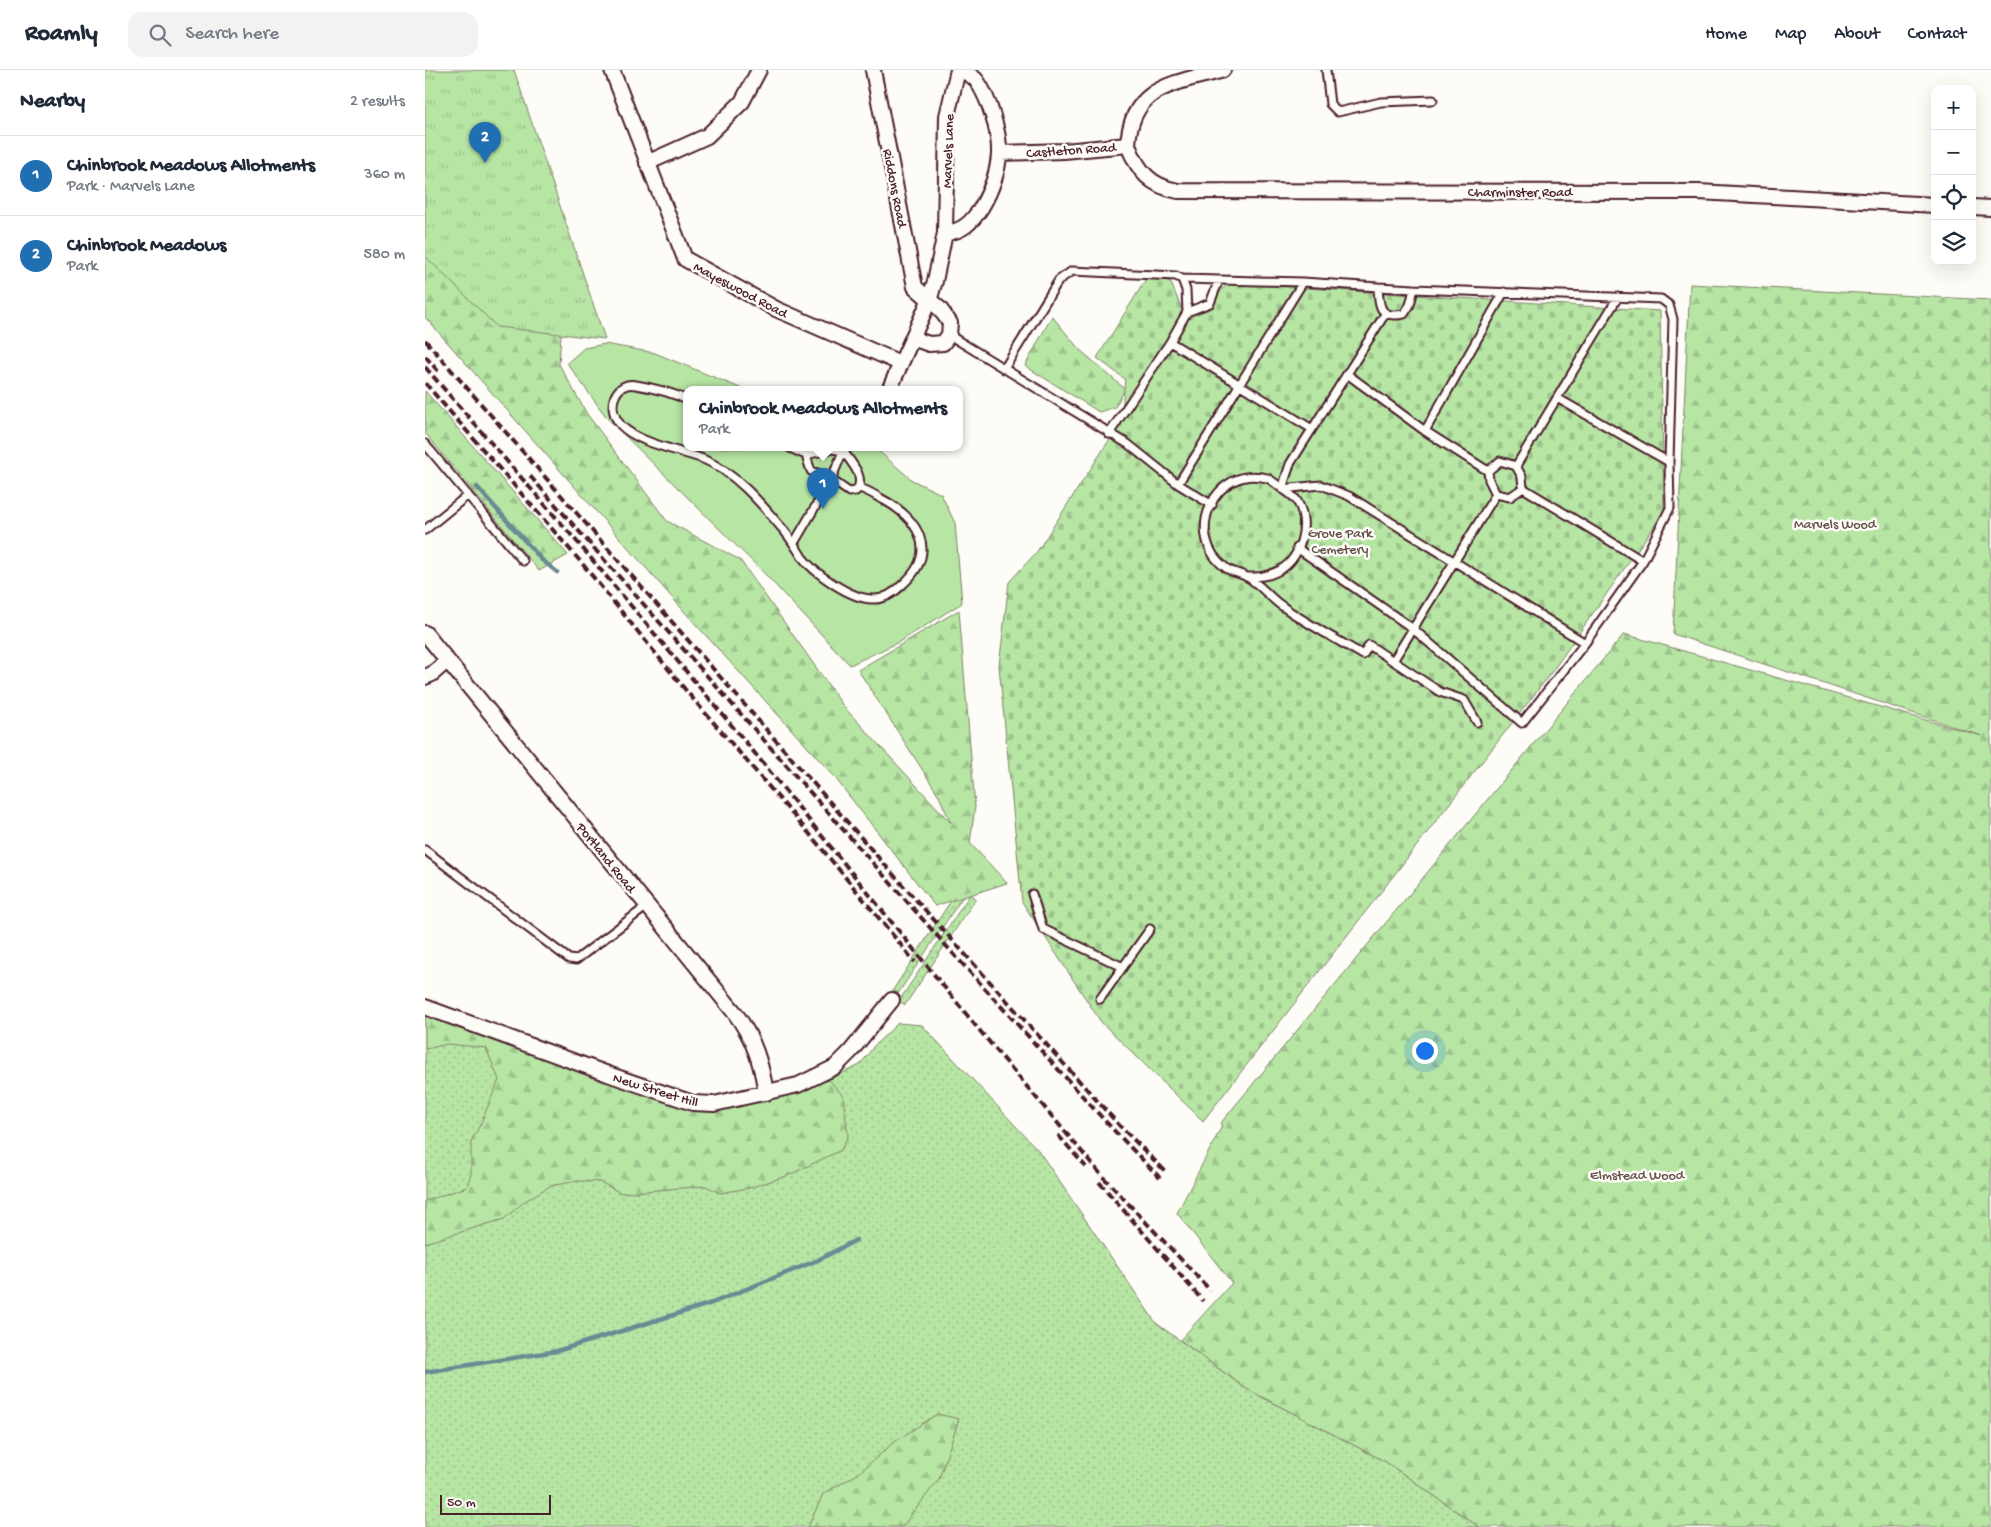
<!DOCTYPE html>
<meta charset="utf-8">
<style>
body{margin:0;font-family:"Gochi Hand",sans-serif;background:#f2f2f3;color:#1f2937}
.controls{position:absolute;right:15px;top:15px;display:grid;overflow:hidden;border-radius:10px;box-shadow:0 5px 20px #0002}
.controls button{width:45px;height:45px;display:grid;place-items:center;padding:0;border:0;border-bottom:1px solid #e0e1e3;background:#fff;color:#1f2937;font:25px sans-serif}
.scale{position:absolute;left:15px;bottom:12px;width:111px;box-sizing:border-box;padding-left:5px;border:2px solid #4a1f2b;border-top:0;font-size:14px;line-height:18px;white-space:nowrap;color:#4a1f2b;-webkit-text-stroke:4px #fdfcf7;paint-order:stroke}
.you{position:absolute;left:999px;top:980px;width:18px;height:18px;margin:-12px;border:4px solid #fff;border-radius:50%;background:#1a73e8;box-shadow:0 0 0 8px #1a73e833}
.badge{display:grid;place-items:center;width:32px;height:32px;border-radius:50%;background:#1f6fb2;color:#fff;font-size:16px;font-weight:700}
.pin{position:absolute;translate:-50% -41px;filter:drop-shadow(0 1px 2px #0008)}
.pin::after{content:'';position:absolute;top:26px;width:18px;height:15px;background:inherit;clip-path:polygon(0 0,100% 0,50% 100%)}
.popup{position:absolute;left:258px;top:316px;width:280px;height:65px;box-sizing:border-box;display:grid;place-content:center;border-radius:10px;background:#fff;filter:drop-shadow(0 1px 4px #0005);font-size:16px;white-space:nowrap;color:#747a83}
.popup b{font-size:19px;color:#1f2937}
.popup::after{content:'';position:absolute;left:50%;top:100%;margin-left:-10px;border:10px solid transparent;border-top-color:#fff}
.list{margin:0;padding:0;list-style:none}
h2{display:flex;justify-content:space-between;align-items:center;height:65px;margin:0;padding:0 20px;font-size:21px}
h2 small{font-size:16px;font-weight:400;color:#747a83}
.list li{display:grid;grid-template-columns:32px 1fr auto;gap:15px;align-items:center;box-sizing:border-box;height:80px;padding:0 20px;border-top:1px solid #e0e1e3}
.list b{display:block;font-size:19px;white-space:nowrap}
.list p{margin:0;font-size:16px;white-space:nowrap;color:#747a83}
.list em{font-size:16px;font-style:normal;color:#747a83}
.icon{flex:none;width:28px;height:28px;fill:none;stroke:currentColor;stroke-width:2;stroke-linecap:round;stroke-linejoin:round}
.map{position:relative;flex:none;width:1566px;height:1457px;overflow:hidden}
header{display:flex;align-items:center;gap:30px;box-sizing:border-box;height:70px;padding:0 25px;background:#fff;border-bottom:1px solid #e0e1e3}
header strong{font-size:24px}
nav{display:flex;gap:28px;margin-inline-start:auto;font-size:18px}
.search{width:350px;height:45px;background:#f2f2f3;display:flex;align-items:center;gap:12px;box-sizing:border-box;padding:0 18px;border-radius:15px;color:#747a83;font-size:19px}
main{display:flex}
aside{flex:1;background:#fff}
.map>svg:first-child{display:block}
</style>
<header>
<strong>Roamly</strong>
<div class="search"><svg class="icon" aria-label="search" viewBox="0 0 24 24"><circle cx="10" cy="10" r="6"/><path d="M15 15l6 6"/></svg>Search here</div>
<nav><a>Home</a><a>Map</a><a>About</a><a>Contact</a></nav>
</header>
<main>
<aside>
<h2>Nearby<small>2 results</small></h2>
<ul class="list">
<li><span class="badge">1</span><div><b>Chinbrook Meadows Allotments</b><p>Park · Marvels Lane</p></div><em>360 m</em></li>
<li><span class="badge">2</span><div><b>Chinbrook Meadows</b><p>Park</p></div><em>580 m</em></li>
</ul>
</aside>
<div class="map">
<svg width="1566" height="1457" viewBox="0 0 1566 1457">
<defs>
<pattern id="grass-dots" width="8" height="8" patternUnits="userSpaceOnUse" patternTransform="scale(1.25)"><rect width="8" height="8" fill="#b6e5a4"/><path d="M2 2h.1M6 6h.1" fill="none" stroke="#9ec48d" stroke-width="1.8" stroke-linecap="round"/></pattern>
<pattern id="forest-firs" width="22" height="20" patternUnits="userSpaceOnUse" patternTransform="scale(1.25)"><rect width="22" height="20" fill="#b6e5a4"/><path d="M5 1l3.5 6h-7zM16 11l3.5 6h-7z" fill="#9ec48d"/></pattern>
<pattern id="cemetery-stones" width="16" height="16" patternUnits="userSpaceOnUse" patternTransform="scale(1.25)"><rect width="16" height="16" fill="#b6e5a4"/><path d="M2 7V4a2 2 0 0 1 4 0v3zM10 15v-3a2 2 0 0 1 4 0v3z" fill="#9ec48d"/></pattern>
<pattern id="park-tufts" width="24" height="20" patternUnits="userSpaceOnUse" patternTransform="scale(1.25)"><rect width="24" height="20" fill="#b6e5a4"/><path d="M3 7l-1-3M5 7V3M7 7l1-3M15 17l-1-3M17 17v-4M19 17l1-3" fill="none" stroke="#9ec48d"/></pattern>
</defs>
<rect width="100%" height="100%" fill="#fdfcf7"/>
<filter id="ink" filterUnits="userSpaceOnUse"><feTurbulence type="fractalNoise" baseFrequency=".02" numOctaves="2"/><feDisplacementMap in="SourceGraphic" scale="10" xChannelSelector="R" yChannelSelector="G"/><feConvolveMatrix kernelMatrix="1 2 1 2 8 2 1 2 1" color-interpolation-filters="sRGB"/></filter>
<g filter="url(#ink)">
<path fill="url(#grass-dots)" stroke="#808268" d="M543,819l-73,109 -4,-5 65,-100z
M546,823l5,6 -71,106 -6,-4z
M0,941l278,102 111,-27 46,-21 14,-19 24,-23 24,2 116,125 118,173 89,65 141,74 93,65h-1054z"/>
<path fill="url(#forest-firs)" stroke="#808268" d="M0,122l138,112 -4,60 28,50 80,107 73,39 104,147 107,116 -13,-29 -80,-124 101,-60 16,197 -5,36 37,40 -72,23 -103,-132 -134,-147 -273,-310z
M1265,214l301,16v1227h-512l-93,-65 -141,-74 -65,-48 52,-57 -55,-70 45,-87 -2,-2 404,-490 358,102 -309,-102z
M627,246l27,33 46,40 -10,18 -16,5 -74,-46z
M0,321l143,164 -29,16 -114,-138z
M0,941l279,98 123,-32 16,19 5,40 -7,14 -54,26 -38,12 -29,5 -14,-7 -85,7 -21,-11 -23,-1 -27,5 -25,15 -21,18 -79,24v-42l42,-14 4,-13v-32l9,-17 19,-45 -13,-32 -38,-4 -23,5z
M512,1344l22,5 -20,60 -37,48h-94l15,-33 35,-20 35,-31z"/>
<path fill="url(#cemetery-stones)" stroke="#808268" d="M721,209l24,2 17,40 4,-5 22,-8 7,-16 8,-9 432,28 4,201 -113,161 -348,448 -102,-99 -79,-120 -23,-236 10,-84 27,-29 85,-131 4,-43 -28,-21z"/>
<path fill="url(#park-tufts)" stroke="#808268" d="M0,0h89l91,269 -108,-12 -72,-71z"/>
<path fill="#b6e5a4" stroke="#808268" d="M180,274l50,9 90,37h-58v58h158l5,4 8,-4h17l37,32 29,14 14,29 7,80 -63,39 -49,23 -88,-94 -155,-153 -40,-55 17,-15z"/>
<g fill="none" stroke-linecap="round" stroke-linejoin="round">
<path stroke="#6a8a94" stroke-width="4.5" d="M52,417l65,73 15,12
M0,1302l132,-21 155,-48 106,-43 38,-20"/>
<defs>
<path id="lane" d="M901,0l4,34 8,8 43,-10 52,-2
M953,217l36,2
M762,242l23,-9 9,-23
M960,244l-95,150 -8,25 39,-4 28,11 236,147 58,-82 -120,-73
M524,265l179,109 50,40 34,21
M745,272l142,87
M579,299l55,-89 13,-9 104,5 6,3
M922,304l78,57 63,40
M1132,328l112,64 1,46 -27,53
M262,330c-16,-8 -33,-12 -51,-15 -19,-4 -28,18 -20,33 11,24 64,32 87,41 30,12 57,43 77,67 9,9 15,20 22,31 12,16 49,42 70,42 12,1 22,-6 30,-14 39,-34 15,-68 -22,-87 -7,-4 -13,-8 -21,-10
M1000,361l79,-139
M684,364l61,-92 17,-30 -1,-22 -4,-11 121,3
M0,374l98,117
M365,378l18,8
M407,379l11,2c7,10 24,27 13,40l-7,1 -23,-16 -15,-5 -4,-12 3,-5z
M753,414l125,-202 75,5c1,20 2,32 26,27l6,-9 4,-16 247,10 8,6 4,14 -4,143
M1071,424l14,3 13,-9 -1,-11 -6,-11
M0,460l43,-35
M369,473l37,-63 12,-29 5,-3
M872,478l115,80 110,95 63,-80
M822,507c10,0 19,0 29,-5 25,-11 35,-48 21,-71 -3,-5 -10,-9 -14,-12 -5,-3 -11,-9 -16,-11 -53,-14 -85,58 -41,90 7,5 14,5 21,9 13,7 23,21 35,29 25,18 54,33 81,49l6,-10 71,47 24,8 13,22
M968,591l103,-167 -7,-14 -1,-9 12,-10 16,5 102,-169
M0,780l144,109 7,1 71,-54
M607,824l11,35 80,38
M675,929l50,-70"/>
<path id="street" d="M187,0l73,189 91,50 124,54
M448,0l42,217 25,22 10,14 -1,12 -6,8 -14,1 -17,-6
M703,75c10,26 22,41 50,46l520,1 237,13
M574,83l65,-2 64,-6c3,-60 47,-61 95,-75
M222,93l60,-27 35,-34 17,-32
M1547,137l19,1
M520,163c17,-1 27,-11 36,-25 10,-17 17,-35 18,-54 1,-22 -10,-55 -22,-73 -4,-5 -10,-8 -16,-11
M464,320l40,-89 6,-20 10,-48 2,-117 11,-46
M0,563l310,380c19,26 26,49 31,80
M0,607l7,-3 15,-13
M0,937l183,67 85,29 21,1 84,-19 37,-18 16,-16 41,-51"/>
</defs>
<use href="#lane" stroke="#4a1f2b" stroke-width="11"/>
<use href="#street" stroke="#4a1f2b" stroke-width="18"/>
<use href="#lane" stroke="#fdfcf7" stroke-width="7"/>
<use href="#street" stroke="#fdfcf7" stroke-width="14"/>
<path stroke="#4a1f2b" stroke-width="4" stroke-dasharray="8 4" stroke-linecap="butt" d="M0,270l474,541 220,244 47,47
M0,286l13,15
M0,297l154,177 170,202 226,279 129,153 106,112
M0,313l155,178 108,132 120,139 107,130
M105,406l419,473 157,173 54,56
M633,1065l28,32
M674,1112l104,119"/>
</g>
</g>
<g text-anchor="middle" stroke-width="5" stroke-linejoin="round" paint-order="stroke">
<g font-size="14" fill="#4a1f2b" stroke="#fdfcf7">
<text transform="translate(646 79) rotate(-4)" y="5">Castleton Road</text>
<text transform="translate(522 81) rotate(-88)" y="5">Marvels Lane</text>
<text transform="translate(471 118) rotate(79)" y="5">Riddons Road</text>
<text x="1095" y="126">Charminster Road</text>
<text transform="translate(316 219) rotate(28)" y="5">Mayeswood Road</text>
<text transform="translate(182 787) rotate(51)" y="5">Portland Road</text>
<text transform="translate(231 1019) rotate(17)" y="5">New Street Hill</text>
</g>
<g font-size="14" fill="#655049" stroke="#fdfcf7">
<text x="1410" y="458">Marvels Wood</text>
<text x="915" y="467">Grove Park<tspan x="915" dy="16">Cemetery</tspan></text>
<text x="1212" y="1109">Elmstead Wood</text>
</g>
</g>
</svg>
<div class="controls">
<button>+</button>
<button>−</button>
<button><svg class="icon" aria-label="locate" viewBox="0 0 24 24"><circle cx="12" cy="12" r="6"/><path d="M12 2v4M12 18v4M2 12h4M18 12h4"/></svg></button>
<button><svg class="icon" aria-label="layers" viewBox="0 0 24 24"><path d="M12 4l9 5-9 5-9-5zM3 14l9 5 9-5"/></svg></button>
</div>
<div class="scale">50 m</div>
<div class="you"></div>
<div class="pin badge" style="left:398px;top:439px">1</div>
<div class="popup"><b>Chinbrook Meadows Allotments</b>Park</div>
<div class="pin badge" style="left:60px;top:93px">2</div>
</div>
</main>
